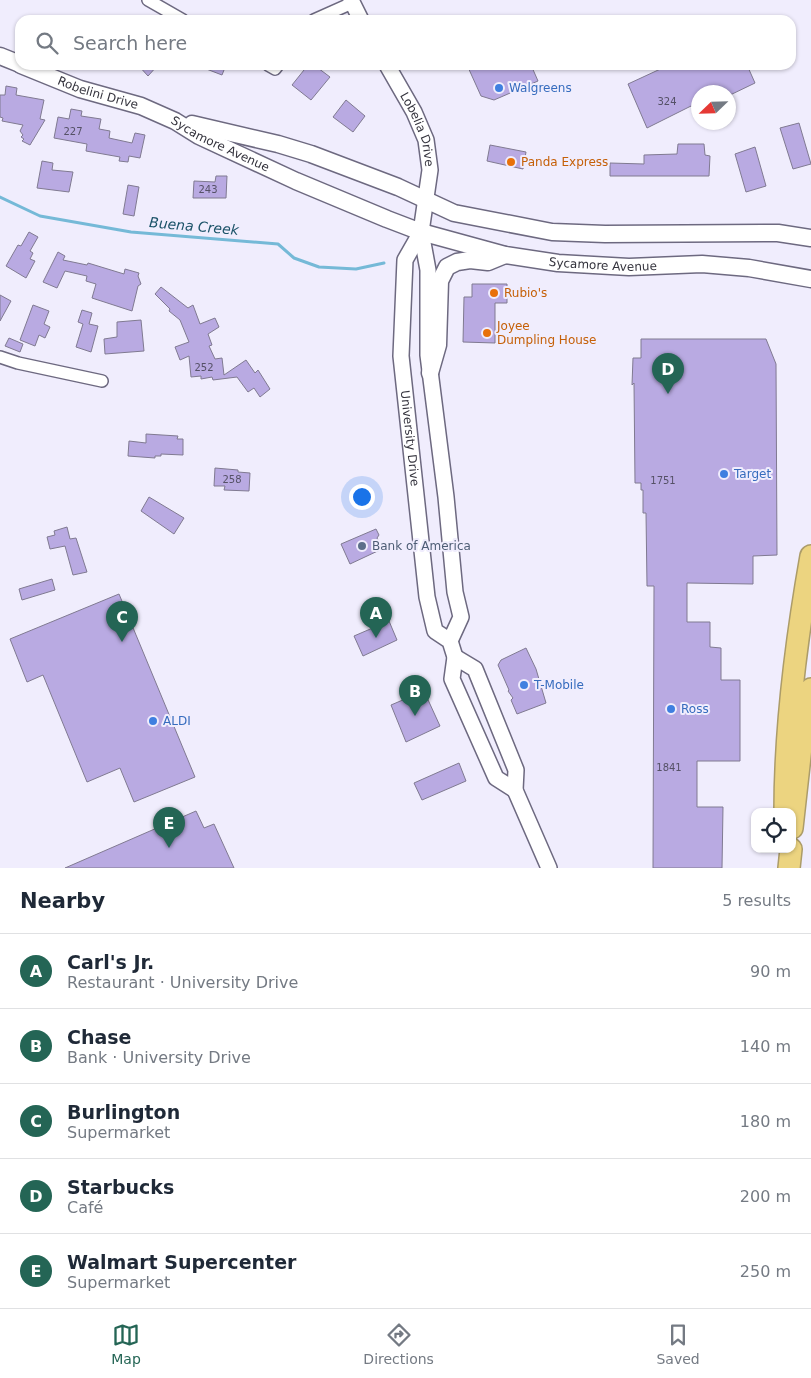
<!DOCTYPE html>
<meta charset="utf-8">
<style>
body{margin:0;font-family:"DejaVu Sans",sans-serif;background:#f6f6f7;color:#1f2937}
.controls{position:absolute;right:15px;bottom:15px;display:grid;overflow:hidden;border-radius:10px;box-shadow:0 1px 4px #0004}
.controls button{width:45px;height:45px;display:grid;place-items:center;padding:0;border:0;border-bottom:1px solid #e0e1e3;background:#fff;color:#1f2937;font:25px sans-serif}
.compass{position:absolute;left:691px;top:85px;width:45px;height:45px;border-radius:50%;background:#fff;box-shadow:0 1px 4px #0004;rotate:247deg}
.you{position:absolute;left:361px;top:496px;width:18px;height:18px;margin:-12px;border:4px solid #fff;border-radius:50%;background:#1a73e8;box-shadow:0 0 0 8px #1a73e833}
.badge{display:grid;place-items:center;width:32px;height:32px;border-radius:50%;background:#246555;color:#fff;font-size:16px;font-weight:700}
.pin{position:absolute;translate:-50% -41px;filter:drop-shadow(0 1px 2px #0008)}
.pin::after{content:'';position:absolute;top:26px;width:18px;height:15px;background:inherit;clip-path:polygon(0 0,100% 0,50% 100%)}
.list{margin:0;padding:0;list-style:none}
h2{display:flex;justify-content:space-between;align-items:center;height:65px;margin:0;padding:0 20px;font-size:21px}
h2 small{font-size:16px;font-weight:400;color:#747a83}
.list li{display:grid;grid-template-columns:32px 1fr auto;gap:15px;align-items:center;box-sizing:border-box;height:75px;padding:0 20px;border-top:1px solid #e0e1e3}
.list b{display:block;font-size:19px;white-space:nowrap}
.list p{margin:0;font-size:16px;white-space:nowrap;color:#747a83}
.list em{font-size:16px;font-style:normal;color:#747a83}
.icon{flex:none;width:28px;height:28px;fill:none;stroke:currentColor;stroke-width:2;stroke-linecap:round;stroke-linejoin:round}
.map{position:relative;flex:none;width:811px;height:868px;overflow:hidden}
.search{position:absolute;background:#fff;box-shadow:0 1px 4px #0004;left:15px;right:15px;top:15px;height:55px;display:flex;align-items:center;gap:12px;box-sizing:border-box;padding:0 18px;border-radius:15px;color:#747a83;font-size:19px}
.sheet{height:440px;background:#fff}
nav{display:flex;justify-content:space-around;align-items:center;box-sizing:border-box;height:70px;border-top:1px solid #e0e1e3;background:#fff;font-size:14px;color:#747a83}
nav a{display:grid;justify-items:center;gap:2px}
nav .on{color:#246555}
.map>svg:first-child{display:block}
</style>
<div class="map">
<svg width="811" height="868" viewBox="0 0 811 868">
<rect width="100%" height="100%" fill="#f0edfd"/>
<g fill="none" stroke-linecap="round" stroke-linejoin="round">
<path stroke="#75b9d7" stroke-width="3" d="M0,197l40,19 91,16 147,12 16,14 25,9 37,2 28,-6"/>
</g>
<path fill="#b9aae2" stroke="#807a91" d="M138,65h20l-10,11z
M196,65h30l-4,10z
M308,65h6l16,12 -19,23 -19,-15z
M467,65h64l7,16 -44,19 -13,-4z
M669,65h78l8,18 -27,13v-4h-30v28l-7,-14 -44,22 -19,-44z
M6,86l11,2 -1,7 28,5 -4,19 5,1 -15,25 -8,-4 2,-2 -3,-2 2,-2 -3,-4 3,-6 -21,-4 1,-3 -3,-1v-22h5z
M346,100l19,16 -12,16 -20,-15z
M71,109l11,2 -1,5 20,3 -2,10 11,2 -1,7 23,5 3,-10 10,2 -5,23 -11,-2 -1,6 -9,-1 1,-4 -34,-6 1,-7 -33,-6 4,-21 11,2z
M799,123l12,41 -18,5 -13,-41z
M678,144h26l1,11 5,1 -1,20h-99v-13l34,1v-9l33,-1z
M490,145l36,7 -3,17 -36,-8z
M755,147l11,39 -20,6 -11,-38z
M42,161l11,2 -1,7 21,2 -4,20 -32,-4z
M216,176h11l-1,22h-33l1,-17 21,1z
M128,185l11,2 -5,29 -11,-2z
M29,232l9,5 -8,14 3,2 -3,6 5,2 -9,17 -20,-12 12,-21 3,1z
M58,252l7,4 -2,4 24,5 1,-2 36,11 1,-5 14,4 -1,3 3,8 -3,2 -6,25 -40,-13 4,-14 -10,-3 1,-5 -22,-5 -8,17 -14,-6z
M472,284h35v19h-12v40l-32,-1 1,-45h8z
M161,287l27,21 5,-3 7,19 15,-6 4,9 -11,7 4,11 -3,1 6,13 7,-1 2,17 22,-15 9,13 3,-3 12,19 -10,8 -6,-9 -6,4 -11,-15 -24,3 -1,-3 -11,2v-3l-10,1 -2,-21 -9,4 -5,-13 14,-5 -9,-22 -11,-9 1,-2 -15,-15z
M0,295l11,6 -11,20z
M33,305l16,6 -5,13 6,3 -5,11 -6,-3 -4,11 -15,-6z
M82,310l10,3 -3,11 9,2 -7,26 -15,-5 7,-23 -5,-2z
M141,320l3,31 -39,3 -1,-15 13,-2v-15z
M9,338l14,6 -3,8 -15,-6z
M641,339h125l10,25 1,191 -24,1v28l-66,-1v39h23v25l11,1v32h19v81h-43v46h26l-1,61h-69l1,-282h-7l-1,-73h-3v-23h-2v-7h-6l-1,-100 -2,2 1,-27h8z
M146,434l32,2 -1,3h6v16l-22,-1v2h-6v2l-27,-2 1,-15 17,2z
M215,468l23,2v2l12,1 -1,18 -25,-1 1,-4h-11z
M149,497l35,21 -10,16 -33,-23z
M67,527l3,12 6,-1 11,34 -14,3 -8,-29 -15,3 -3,-12 8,-2 -1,-4z
M376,529l3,6 -2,3 5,11 -32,15 -9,-20z
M52,579l3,11 -33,10 -3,-11z
M119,594l76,183 -61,25 -14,-34 -33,14 -44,-107 -16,7 -17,-43z
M389,621l8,19 -34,16 -9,-20z
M526,648l10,21 10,34 -29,11 -6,-14 2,-2 -5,-7 1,-1 -11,-25 3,-5z
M424,691l16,35 -34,16 -15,-37z
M459,763l7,18 -44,19 -8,-17z
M196,811l8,17 10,-4 20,44h-169z"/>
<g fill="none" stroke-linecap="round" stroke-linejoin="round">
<defs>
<path id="minor" d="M148,0l35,20
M314,20l38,-17
M268,65l7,4 3,-4
M0,357l18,6 84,18"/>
<g id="tertiary">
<path d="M351,0l10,20"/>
<path id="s1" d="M387,65l27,47 12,28 4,30 -9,62 7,38v85l18,142 9,95 6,25 -11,24"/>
<path id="s2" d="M421,232l-16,28 -4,96 26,241 8,34 15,10 5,16 -3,22 44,99 19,12"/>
<path d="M455,657l20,12 41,101 -1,20 34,78"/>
</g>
<g id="secondary">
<path d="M0,56l20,8"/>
<path id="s3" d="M21,65l59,24 61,17 34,15 24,15 97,45 91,38 34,13 84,23 53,8 71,4 73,-3 47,4 62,11"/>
<path d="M192,124l86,20 33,10 87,33 56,26 98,19 53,2 173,-1 33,5"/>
<path d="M430,373l8,-28 2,-64 7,-14 10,-5 13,-2 18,2 17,-7"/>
</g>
<path id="motorway" d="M785,812c0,-86 11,-171 26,-256
M792,828l9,-81 10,-58
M789,868l2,-19"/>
</defs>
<use href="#minor" stroke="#6d6980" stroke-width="14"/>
<use href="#tertiary" stroke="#6d6980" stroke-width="18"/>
<use href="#secondary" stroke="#6d6980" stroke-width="19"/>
<use href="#motorway" stroke="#ac9c69" stroke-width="24"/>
<use href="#minor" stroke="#fff" stroke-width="11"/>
<use href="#tertiary" stroke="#fff" stroke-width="15"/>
<use href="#secondary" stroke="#fff" stroke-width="16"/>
<use href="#motorway" stroke="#ecd480" stroke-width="21"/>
</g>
<g fill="#3f7fe0" stroke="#f0edfd" stroke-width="2">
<circle cx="499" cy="88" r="5"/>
<circle cx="724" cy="474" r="5"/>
<circle cx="524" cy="685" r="5"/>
<circle cx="671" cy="709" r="5"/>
<circle cx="153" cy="721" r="5"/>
</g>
<g fill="#e8710a" stroke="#f0edfd" stroke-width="2">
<circle cx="511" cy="162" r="5"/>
<circle cx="494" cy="293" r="5"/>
<circle cx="487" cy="333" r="5"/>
</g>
<circle fill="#5c6f8a" stroke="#f0edfd" stroke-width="2" cx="362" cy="546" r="5"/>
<g text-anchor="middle" stroke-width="4" stroke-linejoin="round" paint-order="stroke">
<g font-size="10" fill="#555166">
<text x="667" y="105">324</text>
<text x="73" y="135">227</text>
<text x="208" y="193">243</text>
<text x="204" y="371">252</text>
<text x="232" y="483">258</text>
<text x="663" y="484">1751</text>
<text x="669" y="771">1841</text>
</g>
<g font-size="12" fill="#366cbe" stroke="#f0edfd" text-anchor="start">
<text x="509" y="92">Walgreens</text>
<text x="734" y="478">Target</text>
<text x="534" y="689">T-Mobile</text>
<text x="681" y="713">Ross</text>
<text x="163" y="725">ALDI</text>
</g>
<g font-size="12" fill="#34333d" stroke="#f0edfd">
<text dy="4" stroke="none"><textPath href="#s3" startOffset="82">Robelini Drive</textPath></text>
<text dy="4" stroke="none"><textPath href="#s1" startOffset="72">Lobelia Drive</textPath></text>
<text dy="4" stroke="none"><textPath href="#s3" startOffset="215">Sycamore Avenue</textPath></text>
<text dy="4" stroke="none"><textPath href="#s3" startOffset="620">Sycamore Avenue</textPath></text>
<text dy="4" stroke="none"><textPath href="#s2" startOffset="211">University Drive</textPath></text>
</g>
<g font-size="12" fill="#c56008" stroke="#f0edfd" text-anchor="start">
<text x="521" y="166">Panda Express</text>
<text x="504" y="297">Rubio's</text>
<text x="497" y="330">Joyee<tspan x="497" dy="14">Dumpling House</tspan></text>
</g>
<g font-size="12" fill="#4e5e75" stroke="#f0edfd" text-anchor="start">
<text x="372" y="550">Bank of America</text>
</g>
<g font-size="14" font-style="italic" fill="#1c5369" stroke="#f0edfd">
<text transform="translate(194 226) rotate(5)" y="5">Buena Creek</text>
</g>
</g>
</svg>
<div class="controls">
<button><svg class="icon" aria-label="locate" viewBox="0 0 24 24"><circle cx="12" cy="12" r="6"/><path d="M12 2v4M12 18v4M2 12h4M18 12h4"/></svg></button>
</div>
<svg class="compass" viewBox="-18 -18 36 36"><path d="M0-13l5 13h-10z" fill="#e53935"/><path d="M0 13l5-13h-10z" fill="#747a83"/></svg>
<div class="you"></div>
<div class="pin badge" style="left:376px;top:638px">A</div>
<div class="pin badge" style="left:415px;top:716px">B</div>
<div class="pin badge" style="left:122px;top:642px">C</div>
<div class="pin badge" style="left:668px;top:394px">D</div>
<div class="pin badge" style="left:169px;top:848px">E</div>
<div class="search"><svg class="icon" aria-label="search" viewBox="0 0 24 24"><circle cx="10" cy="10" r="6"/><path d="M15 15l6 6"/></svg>Search here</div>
</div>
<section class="sheet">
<h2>Nearby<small>5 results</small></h2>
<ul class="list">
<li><span class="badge">A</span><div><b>Carl's Jr.</b><p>Restaurant · University Drive</p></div><em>90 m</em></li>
<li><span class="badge">B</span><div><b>Chase</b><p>Bank · University Drive</p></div><em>140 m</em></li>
<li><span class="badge">C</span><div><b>Burlington</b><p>Supermarket</p></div><em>180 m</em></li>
<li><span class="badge">D</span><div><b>Starbucks</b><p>Café</p></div><em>200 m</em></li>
<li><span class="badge">E</span><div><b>Walmart Supercenter</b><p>Supermarket</p></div><em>250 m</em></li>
</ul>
</section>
<nav>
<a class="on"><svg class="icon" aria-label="map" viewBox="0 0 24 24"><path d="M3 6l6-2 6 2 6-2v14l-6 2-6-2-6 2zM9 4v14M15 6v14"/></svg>Map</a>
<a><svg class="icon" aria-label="directions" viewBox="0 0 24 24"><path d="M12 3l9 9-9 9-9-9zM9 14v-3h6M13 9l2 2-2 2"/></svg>Directions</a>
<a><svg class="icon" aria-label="saved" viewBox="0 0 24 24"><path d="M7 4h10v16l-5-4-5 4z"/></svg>Saved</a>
</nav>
